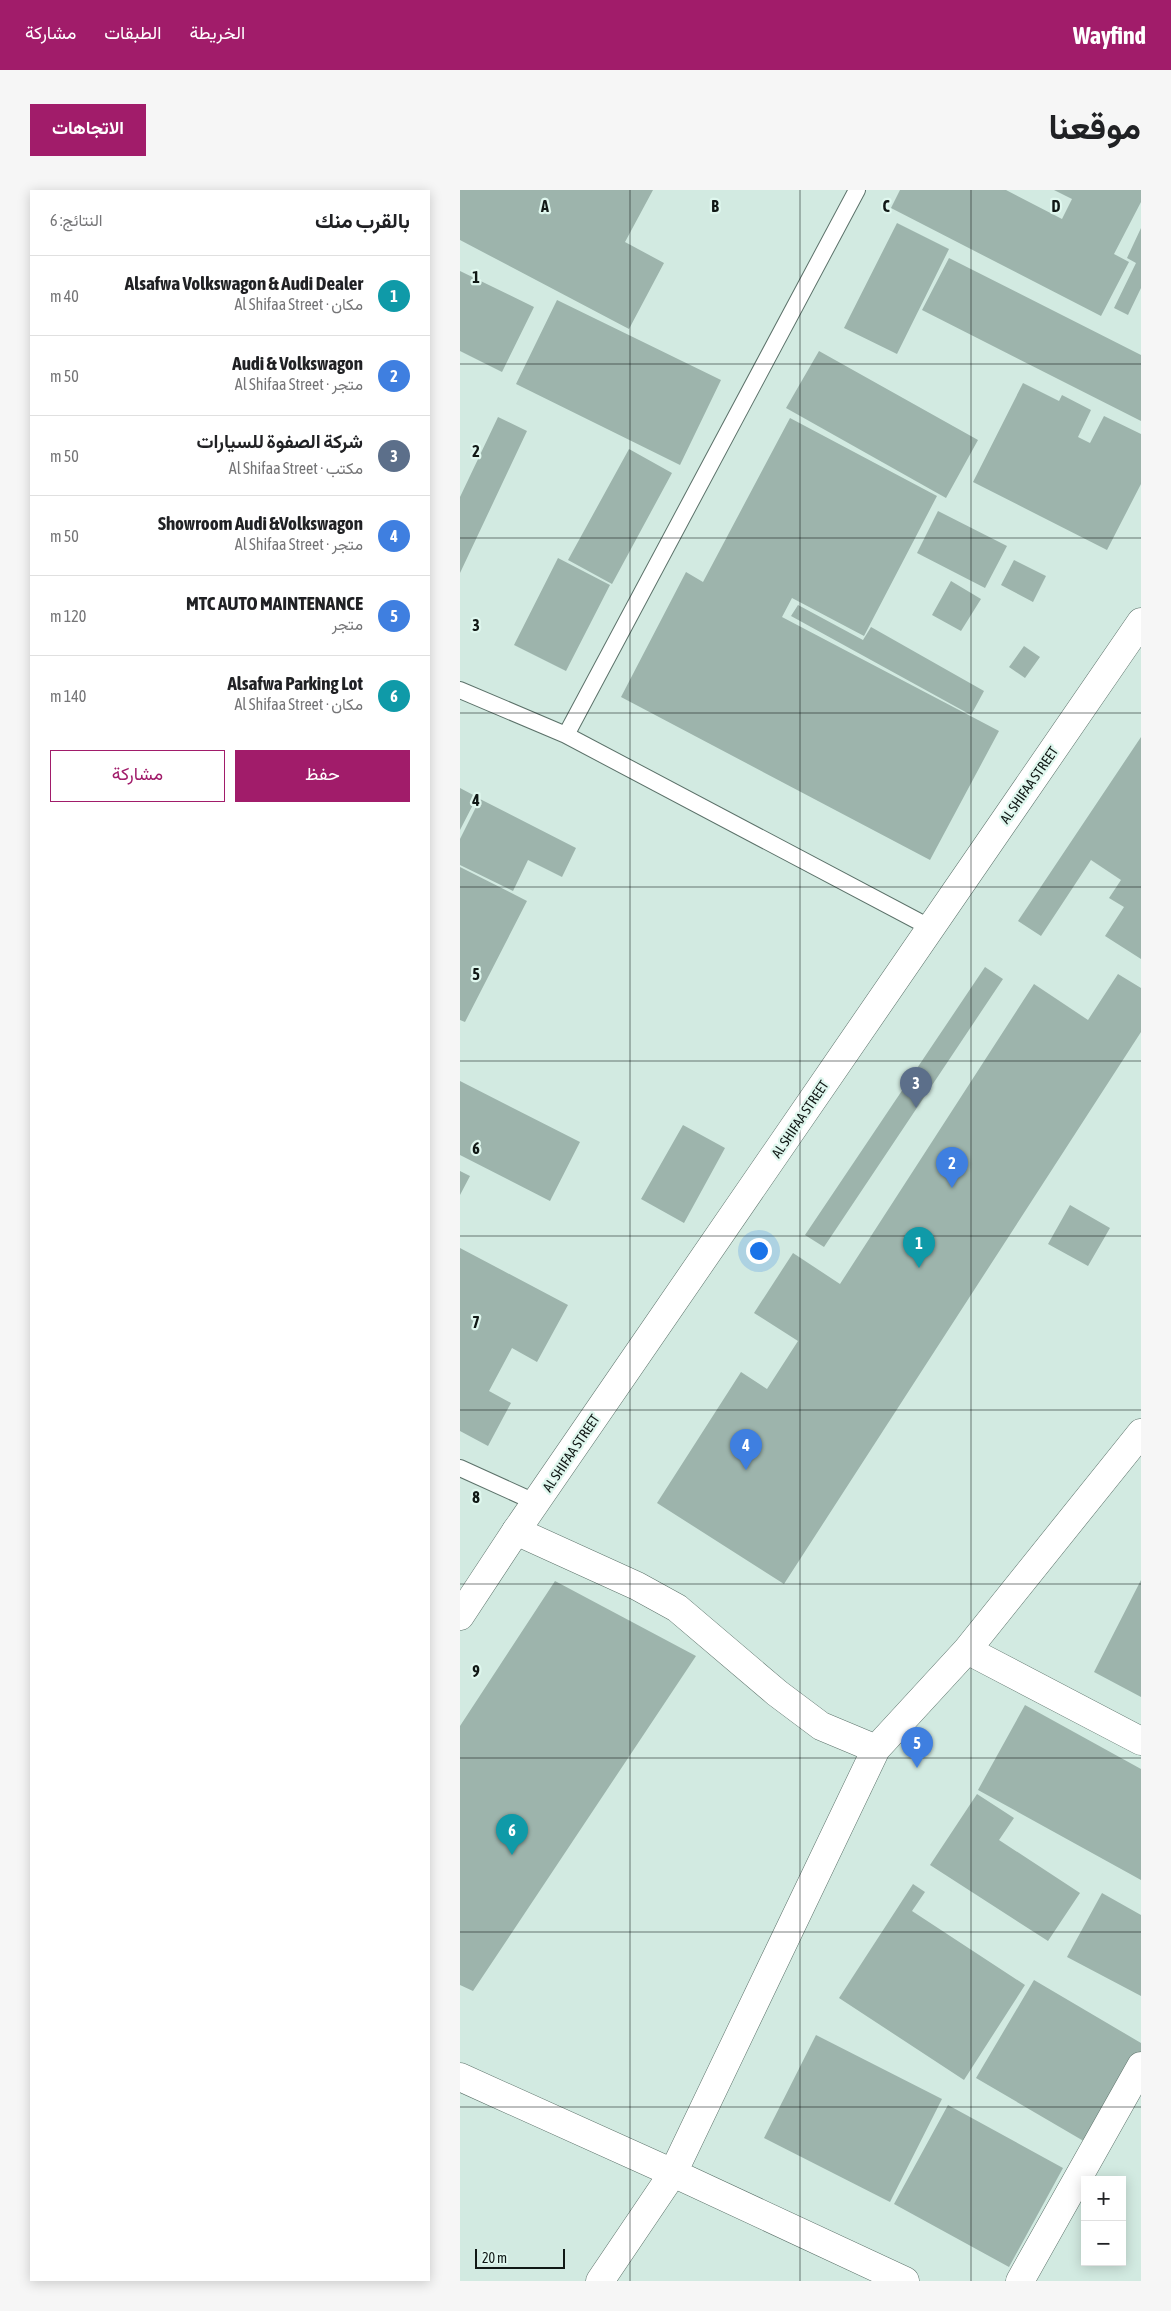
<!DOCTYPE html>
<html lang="ar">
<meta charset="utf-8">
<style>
body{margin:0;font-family:"Asap Condensed",Vazirmatn,sans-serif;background:#f6f6f6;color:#202124;direction:rtl}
.controls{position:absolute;right:15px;bottom:15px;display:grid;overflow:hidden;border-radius:0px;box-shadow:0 2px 12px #0003}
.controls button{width:45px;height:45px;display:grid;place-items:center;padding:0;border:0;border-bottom:1px solid #e0e0e0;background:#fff;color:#202124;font:25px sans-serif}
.scale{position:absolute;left:15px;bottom:12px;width:90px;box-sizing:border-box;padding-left:5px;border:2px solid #101815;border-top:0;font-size:14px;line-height:18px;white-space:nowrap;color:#101815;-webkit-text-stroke:4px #dff7ee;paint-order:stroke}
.you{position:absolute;left:298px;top:1060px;width:18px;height:18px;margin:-12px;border:4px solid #fff;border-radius:50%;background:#1a73e8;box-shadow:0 0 0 8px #1a73e833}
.badge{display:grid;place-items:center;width:32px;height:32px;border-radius:50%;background:#a11c6a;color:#fff;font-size:16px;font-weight:700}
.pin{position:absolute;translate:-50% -41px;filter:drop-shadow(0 1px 2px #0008)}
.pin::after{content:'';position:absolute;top:26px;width:18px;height:15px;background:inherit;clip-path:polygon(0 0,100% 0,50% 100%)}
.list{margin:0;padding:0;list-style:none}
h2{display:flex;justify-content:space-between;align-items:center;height:65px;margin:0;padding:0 20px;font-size:21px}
h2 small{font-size:16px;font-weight:400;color:#757577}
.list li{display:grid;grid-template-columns:32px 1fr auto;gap:15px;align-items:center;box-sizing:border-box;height:80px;padding:0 20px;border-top:1px solid #e0e0e0}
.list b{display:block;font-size:19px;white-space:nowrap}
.list p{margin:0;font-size:16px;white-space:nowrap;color:#757577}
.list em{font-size:16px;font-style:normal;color:#757577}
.actions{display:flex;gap:10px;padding:15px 20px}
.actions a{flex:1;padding:11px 0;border:1px solid #a11c6a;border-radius:0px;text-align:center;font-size:18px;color:#a11c6a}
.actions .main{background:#a11c6a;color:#fff}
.map{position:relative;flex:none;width:681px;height:2091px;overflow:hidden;direction:ltr;border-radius:0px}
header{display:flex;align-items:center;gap:30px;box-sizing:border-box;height:70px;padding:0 25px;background:#a11c6a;color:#fff}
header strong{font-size:24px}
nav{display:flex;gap:28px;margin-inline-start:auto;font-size:18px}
.intro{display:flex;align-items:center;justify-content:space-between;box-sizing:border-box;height:120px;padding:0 30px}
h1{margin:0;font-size:35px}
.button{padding:12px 22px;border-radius:0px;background:#a11c6a;color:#fff;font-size:18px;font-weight:700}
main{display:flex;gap:30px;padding:0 30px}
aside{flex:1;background:#fff;border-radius:0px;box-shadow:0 2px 12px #0003}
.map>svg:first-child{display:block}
</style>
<header>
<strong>Wayfind</strong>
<nav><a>الخريطة</a><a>الطبقات</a><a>مشاركة</a></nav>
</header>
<div class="intro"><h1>موقعنا</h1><a class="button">الاتجاهات</a></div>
<main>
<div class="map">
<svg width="681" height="2091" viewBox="0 0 681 2091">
<rect width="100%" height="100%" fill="#d2eae1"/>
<path fill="#9db4ac" d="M0,0h193l-28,52 39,21 -35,66 -169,-89z
M440,0h106l56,29 10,-20 -18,-9h87v12l-27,52 15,8 -28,54 -210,-108z
M437,33l52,26 -52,105 -53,-26z
M681,38v60l-13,27 -14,-7 22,-45 -9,-5z
M489,68l192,97v66l-219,-111z
M0,81l74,36 -32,65 -42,-21z
M97,110l164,80 -41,85 -164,-81z
M359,161l159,89 -32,58 -160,-90z
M563,193l36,18 3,-6 29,15 -13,27 12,6 14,-27 37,18v50l-34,66 -134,-68z
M38,227l29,14 -67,142v-76z
M330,228l147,78 -73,140 -72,-38 -10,19 217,114 -69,129 -309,-163 65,-125 17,10z
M169,259l43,24 -60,111 -44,-24z
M478,321l69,35 -22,42 -68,-35z
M98,368l52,27 -44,86 -52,-26z
M554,370l32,16 -13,26 -32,-17z
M491,391l30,18 -20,32 -29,-16z
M338,415l65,35 8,-13 113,64 -13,24 -180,-99z
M564,456l16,11 -15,21 -16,-11z
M681,547v222l-36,-23 19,-29 -15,-9 12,-18 -30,-20 -50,76 -23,-15z
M0,598l17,9 -17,33z
M20,609l96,49 -14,29 -34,-17 -15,31 -53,-26v-26z
M0,677l67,34 -62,121 -5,-2z
M525,777l18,12 -179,268 -19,-12z
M658,784l23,14v44l-357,552 -127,-81 84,-131 26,17 31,-48 -44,-28 39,-60 47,31 194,-300 54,36z
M0,891l120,61 -30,59 -90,-46z
M223,935l42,23 -41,75 -43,-24z
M0,981l10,5 -10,19z
M610,1015l40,23 -22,38 -40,-22z
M0,1058l108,57 -31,57 -25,-14 -23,43 22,12 -23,43 -28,-15z
M681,1390v117l-47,-25z
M95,1391l141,75 -223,335 -13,-6v-259z
M565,1515l116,64v111l-163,-90z
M517,1604l37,24 -15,22 81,53 -32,48 -118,-76z
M453,1694l12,8 -13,19 113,74 -61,95 -125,-82z
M642,1703l39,22v81l-74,-39z
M574,1790l107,63v9l-54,91 -111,-65z
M356,1845l126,64 -52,103 -126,-64z
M488,1915l115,63 -54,99 -115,-63z"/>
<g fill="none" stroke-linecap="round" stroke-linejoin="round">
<defs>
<path id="lane" d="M0,500l106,45 365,193
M106,545l291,-545
M0,1278l77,35"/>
<path id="street" d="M56,1341l121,55 40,22 100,85 44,33 55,23 91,-99 174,-217
M507,1460l174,91
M0,1887l213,96 232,108
M140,2091l73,-108 203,-424
M560,2091l121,-215"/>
<path id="secondary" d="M0,1426l56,-85 625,-909"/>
</defs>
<use href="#lane" stroke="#5c726a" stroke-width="18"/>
<use href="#street" stroke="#5c726a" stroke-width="29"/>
<use href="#secondary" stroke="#5c726a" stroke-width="29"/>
<use href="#lane" stroke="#fff" stroke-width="16"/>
<use href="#street" stroke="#fff" stroke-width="28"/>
<use href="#secondary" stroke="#fff" stroke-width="28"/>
</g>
<path fill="none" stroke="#101815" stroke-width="1" stroke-opacity="0.55" d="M170,0v2091M340,0v2091M511,0v2091M0,174h681M0,348h681M0,523h681M0,697h681M0,871h681M0,1046h681M0,1220h681M0,1394h681M0,1568h681M0,1742h681M0,1917h681"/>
<g text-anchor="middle" stroke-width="4.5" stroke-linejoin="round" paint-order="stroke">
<g font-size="14" fill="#101815" stroke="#dff7ee">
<text transform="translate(569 595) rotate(-55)" y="5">AL SHIFAA STREET</text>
<text transform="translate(340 929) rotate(-56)" y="5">AL SHIFAA STREET</text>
<text transform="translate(111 1263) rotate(-56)" y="5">AL SHIFAA STREET</text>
</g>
</g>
<g font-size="16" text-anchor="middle" font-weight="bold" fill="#101815" stroke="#dff7ee" stroke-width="4.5" stroke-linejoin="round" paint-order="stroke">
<text x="85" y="22">A</text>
<text x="255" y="22">B</text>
<text x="426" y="22">C</text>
<text x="596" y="22">D</text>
<text x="16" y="93">1</text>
<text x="16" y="267">2</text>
<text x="16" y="441">3</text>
<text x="16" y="616">4</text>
<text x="16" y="790">5</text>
<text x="16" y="964">6</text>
<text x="16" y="1138">7</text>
<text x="16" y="1313">8</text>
<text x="16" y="1487">9</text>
</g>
</svg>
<div class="controls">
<button>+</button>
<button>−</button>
</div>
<div class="scale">20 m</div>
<div class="you"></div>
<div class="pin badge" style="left:459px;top:1078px;background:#0f9aa8">1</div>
<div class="pin badge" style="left:492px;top:998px;background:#3f7fe0">2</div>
<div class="pin badge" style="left:456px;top:918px;background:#5c6f8a">3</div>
<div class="pin badge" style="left:286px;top:1280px;background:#3f7fe0">4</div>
<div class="pin badge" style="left:457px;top:1578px;background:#3f7fe0">5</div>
<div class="pin badge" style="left:52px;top:1665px;background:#0f9aa8">6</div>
</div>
<aside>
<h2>بالقرب منك<small>النتائج: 6</small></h2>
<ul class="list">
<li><span class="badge" style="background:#0f9aa8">1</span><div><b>Alsafwa Volkswagon &amp; Audi Dealer</b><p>مكان · Al Shifaa Street</p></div><em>40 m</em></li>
<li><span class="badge" style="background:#3f7fe0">2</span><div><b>Audi &amp; Volkswagon</b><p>متجر · Al Shifaa Street</p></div><em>50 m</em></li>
<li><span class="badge" style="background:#5c6f8a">3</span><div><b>شركة الصفوة للسيارات</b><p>مكتب · Al Shifaa Street</p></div><em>50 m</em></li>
<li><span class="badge" style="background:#3f7fe0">4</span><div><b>Showroom Audi &amp;Volkswagon</b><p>متجر · Al Shifaa Street</p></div><em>50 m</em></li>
<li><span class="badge" style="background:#3f7fe0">5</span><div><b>MTC AUTO MAINTENANCE</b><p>متجر</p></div><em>120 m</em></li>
<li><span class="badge" style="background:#0f9aa8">6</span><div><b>Alsafwa Parking Lot</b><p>مكان · Al Shifaa Street</p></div><em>140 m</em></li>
</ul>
<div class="actions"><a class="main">حفظ</a><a>مشاركة</a></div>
</aside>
</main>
